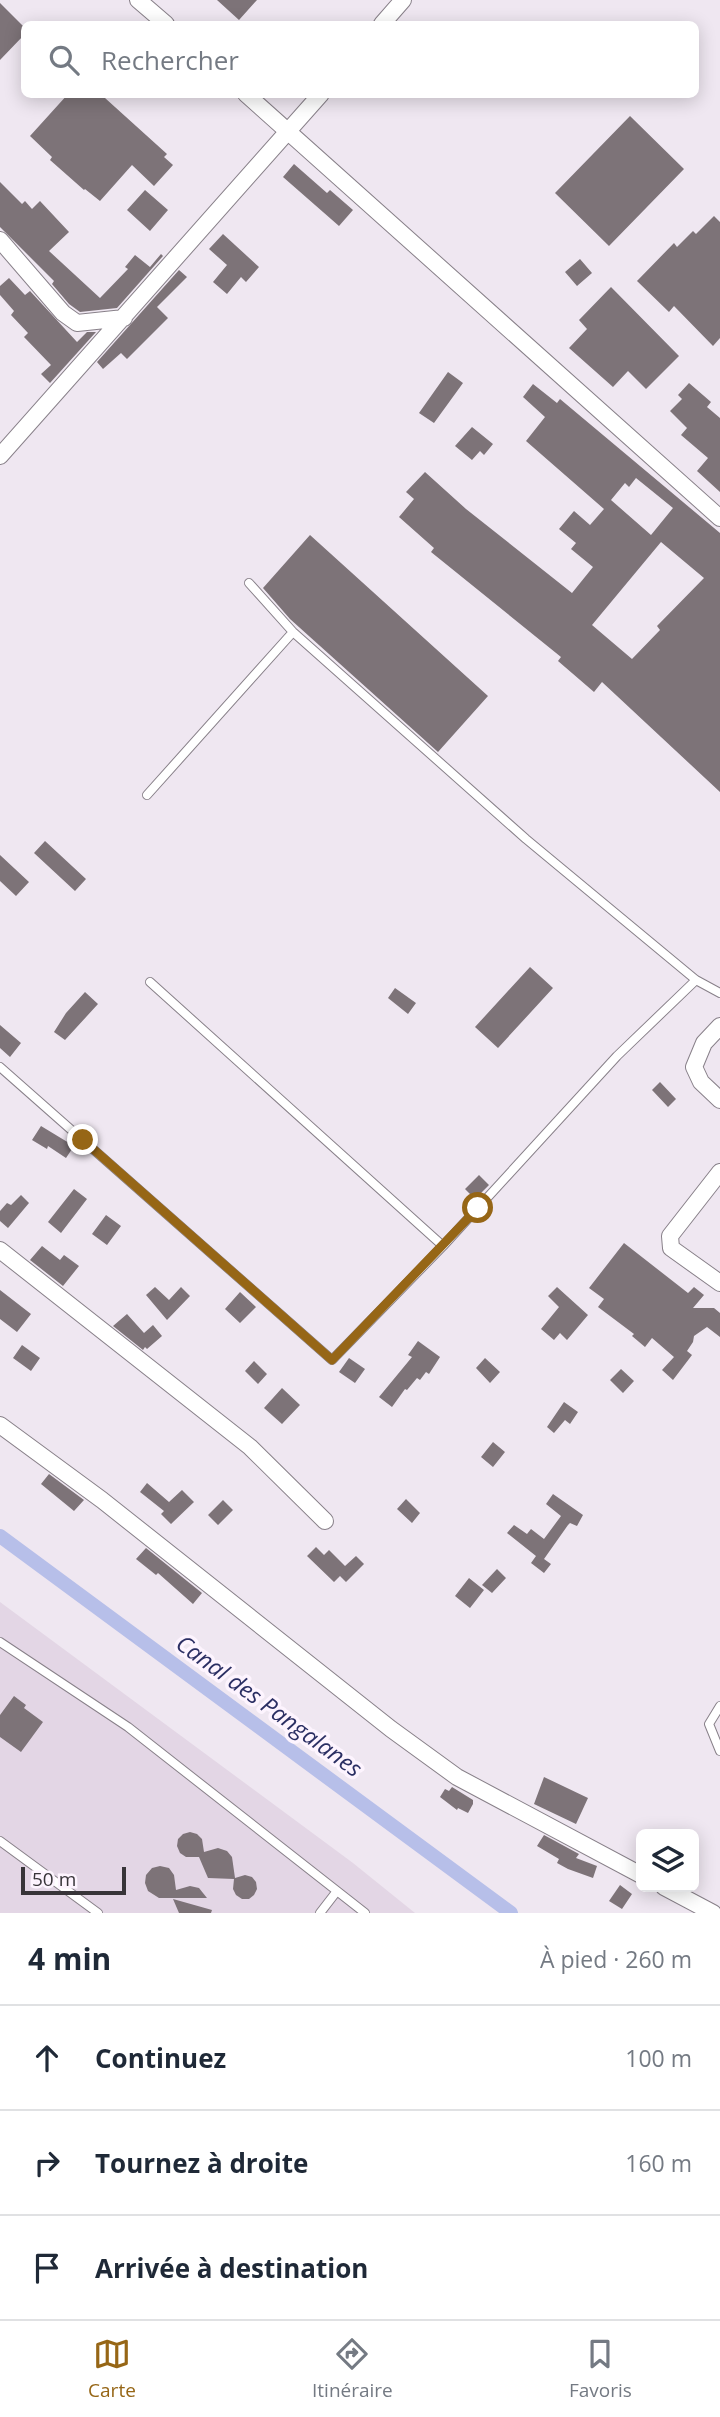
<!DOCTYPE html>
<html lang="fr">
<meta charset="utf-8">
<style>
body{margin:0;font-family:"Open Sans",sans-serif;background:#f2f2f3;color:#1f2937}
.controls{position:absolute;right:21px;bottom:21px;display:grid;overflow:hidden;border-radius:10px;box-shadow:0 4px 18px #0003}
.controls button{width:63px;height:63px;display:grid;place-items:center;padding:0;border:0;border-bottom:2px solid #e0e1e3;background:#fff;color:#1f2937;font:35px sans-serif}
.scale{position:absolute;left:21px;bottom:18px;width:105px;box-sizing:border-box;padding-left:7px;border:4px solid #383539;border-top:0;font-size:19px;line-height:24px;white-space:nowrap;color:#383539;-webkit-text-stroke:5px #fdf4fe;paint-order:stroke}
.stop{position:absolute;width:21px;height:21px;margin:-16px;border:5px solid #966616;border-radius:50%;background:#fff}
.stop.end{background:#966616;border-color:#fff;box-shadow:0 2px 7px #0008}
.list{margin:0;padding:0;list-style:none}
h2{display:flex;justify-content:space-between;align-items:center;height:91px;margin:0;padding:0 28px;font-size:30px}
h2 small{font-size:23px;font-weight:400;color:#747a83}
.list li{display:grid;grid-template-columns:46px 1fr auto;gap:21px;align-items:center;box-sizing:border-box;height:105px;padding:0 28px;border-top:2px solid #e0e1e3}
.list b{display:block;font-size:26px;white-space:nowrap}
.list em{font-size:23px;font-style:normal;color:#747a83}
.icon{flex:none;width:38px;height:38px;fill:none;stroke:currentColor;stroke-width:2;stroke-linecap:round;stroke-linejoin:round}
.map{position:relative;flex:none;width:720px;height:1913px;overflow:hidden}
.search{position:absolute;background:#fff;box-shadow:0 4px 18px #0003;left:21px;right:21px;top:21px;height:77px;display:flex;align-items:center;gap:18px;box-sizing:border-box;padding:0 24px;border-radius:10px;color:#747a83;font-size:26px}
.sheet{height:406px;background:#fff}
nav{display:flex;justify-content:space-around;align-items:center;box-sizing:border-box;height:98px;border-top:2px solid #e0e1e3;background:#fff;font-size:19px;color:#747a83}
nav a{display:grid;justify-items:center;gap:4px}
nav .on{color:#966616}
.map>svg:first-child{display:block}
</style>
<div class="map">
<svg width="720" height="1913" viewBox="0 0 720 1913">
<rect width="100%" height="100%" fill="#efe7f1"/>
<path fill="#e3d6e5" d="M0,1602l353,261 62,50h-415z"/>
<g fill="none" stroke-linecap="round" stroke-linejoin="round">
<path stroke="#b7bfe9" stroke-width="14" d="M0,1536l511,377"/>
</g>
<path fill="#7d7378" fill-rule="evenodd" d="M217,0h40l-18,20z
M0,3l24,24v8l-24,25z
M68,94h31l6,4 62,56 -3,3 9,8 -19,21 -22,-21 -32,36 -15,-12 -1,1 -34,-30 2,-3 -22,-21z
M630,116l54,53 -75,77 -54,-53z
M294,164l33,29 3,-3 23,20 -14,16 -56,-49z
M0,182l22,22 3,-3 7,8 8,-8 29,31 -20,19 51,47 28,-29 -3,-2 10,-12 15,12 11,-13 2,2 -46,52 -37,4 -11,-8 -17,-20 2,-3 -54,-54z
M145,190l23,20 -18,21 -23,-21z
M714,216l6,6v116l-7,8 -39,-40 -5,6 -32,-31 37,-38 3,4 16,-16 3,3z
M223,234l36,33 -13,15 -5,-5 -14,17 -14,-12 14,-17 -18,-16z
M580,259l12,14 -15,13 -12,-14z
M179,270l8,7 -30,30 11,11 -41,41 -6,-6 -18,16 -6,-7z
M9,278l16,17 5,-4 47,51 10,-10h9l-46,51 -9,-9 10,-9 -27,-28 4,-4 -17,-18 3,-4 -14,-16v-9z
M611,287l68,69 -33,33 -18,-18 -15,16 -44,-39 18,-19 -8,-9z
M448,372l15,11 -29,40 -15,-10z
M689,383l22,19 -4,5 13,11v74l-23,-21 11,-13 -27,-23 6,-7 -17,-17 12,-12 -4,-4z
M533,384l24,19 3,-4 160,134v259l-118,-110 -8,10 -36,-31 3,-4 -130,-105 3,-4 -35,-31 15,-18 -8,-7 19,-20 41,37 106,84 21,-26 -22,-18 5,-6 -17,-14 15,-18 16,14 14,-16 -78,-68 19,-24 -22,-20zM636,478l37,30 -22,27 -40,-35 14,-17 4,4zM661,542l43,36 -47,48 3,4 -28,29 -40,-34z
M472,427l21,17 -9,11 -4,-4 -8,9 -17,-14z
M310,535l178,161 -50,56 -148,-133 -27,-31z
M45,841l41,38 -11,12 -41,-38z
M0,855l29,27 -13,14 -16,-15z
M530,967l23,21 -55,60 -23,-21z
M395,988l21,15 -8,11 -20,-16z
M85,992l13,12 -33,36 -11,-8 12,-19z
M0,1025l21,18 -11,14 -10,-9z
M660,1082l16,17 -8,8 -16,-17z
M41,1126l33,20 -8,12 -18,-12 -1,3 -15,-9z
M479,1175l10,10 -14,14 -10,-10z
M74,1189l13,10 -26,34 -13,-11z
M21,1195l8,8 -21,25 -8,-7v-10l7,-8 4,2z
M106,1215l15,11 -14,19 -15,-11z
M624,1243l64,50 6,-6 10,8 -11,13h21l6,5v24l-13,-10 -13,9 -1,6 -6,9 5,4 -19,25 -11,-10 12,-13 -22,-19 -7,9 -13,-11 2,-2 -36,-27 6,-8 -15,-11z
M42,1246l18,14 4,-5 15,11 -16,20 -33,-26z
M155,1287l14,13 12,-13 9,9 -23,24 -21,-25z
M557,1287l31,28 -21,25 -7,-7 -6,7 -13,-11 18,-22 -11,-11z
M0,1290l31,24 -14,18 -17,-13z
M240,1292l16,15 -16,16 -15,-14z
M127,1314l17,19 9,-8 9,11 -15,13 -2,-2 -2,3 -30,-24z
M418,1341l22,16 -11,17 -3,-2 -6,8 -3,-2 -10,12 -2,-1 -13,18 -13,-10 33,-40 -4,-2z
M22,1345l18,13 -9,13 -18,-13z
M349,1358l16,11 -10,14 -16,-11z
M485,1358l15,14 -10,11 -14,-15z
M254,1361l13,13 -9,10 -13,-13z
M621,1369l13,12 -11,12 -13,-13z
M282,1388l18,17 -18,19 -18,-16z
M564,1402l14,10 -8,12 -5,-4 -11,13 -7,-6z
M493,1442l12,10 -12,15 -12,-10z
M49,1474l35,26 -10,11 -33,-27z
M147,1483l22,19 13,-12 12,12 -23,22 -10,-10 3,-3 -24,-19z
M553,1494l30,21 -6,11 -7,-3 -2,2 -24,34 7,5 -7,9 -13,-10 5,-7 -29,-23 7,-8 13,9 4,-5 13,10 17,-23 -15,-12z
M406,1499l14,14 -8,10 -15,-14z
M223,1500l10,10 -15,15 -10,-10z
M316,1547l8,8 5,-5 16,16 11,-10 8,8 -18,18 -6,-6 -6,6 -27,-26z
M146,1548l56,45 -9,11 -35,-31 -2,2 -20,-16z
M497,1569l9,9 -14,15 -10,-8z
M469,1578l15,12 -14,18 -15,-12z
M14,1696l12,9 -2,3 19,14 -22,30 -21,-15v-22z
M544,1777l44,21 -12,26 -42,-20z
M452,1787l21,13v4l-5,9 -10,-5 -1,2 -17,-13 5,-8 4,2z
M190,1832l7,2 5,5 2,13 14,-4 9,3 5,6 3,21 10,-3 7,2 4,5 1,7 -3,6 -5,4h-7l-6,-4 -3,-6 1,-10 -26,-1 -9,-21h-13l-6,-4 -3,-7 1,-7 5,-5z
M544,1835l35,19 -3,4 21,8 -4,12 -25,-9 -11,-6 2,-4 -22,-13z
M160,1866l9,2 5,7 2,15 14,-4 9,2 8,10h-48l-11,-7 -3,-8 1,-8 6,-7z
M620,1885l12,9 -10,15 -13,-8z
M173,1899l39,11 -1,3h-32z"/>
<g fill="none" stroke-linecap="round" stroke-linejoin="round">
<defs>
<path id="service" d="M249,583l44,49 233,207 170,141 24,13
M147,795l146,-163
M150,982l293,264
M0,1067l332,293 111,-114 174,-190 79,-76
M0,1642l128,85 237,186
M720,1706l-11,18 11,27
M0,1841l98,72
M320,1913l17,-22"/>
<path id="minor" d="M138,0l28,24
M382,24l21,-24
M246,94l474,424
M0,240l63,73 14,10 47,-5
M0,456l321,-362
M720,1026l-16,17 -10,24 7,15 19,18
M720,1172l-50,64 1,12 49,35
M0,1250l250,197 75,74
M0,1425l102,75 289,229 66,48 184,98
M664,1887l49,26"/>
</defs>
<use href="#service" stroke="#888089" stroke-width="10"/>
<use href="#minor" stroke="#888089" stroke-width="18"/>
<use href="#service" stroke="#fff" stroke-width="8"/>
<use href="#minor" stroke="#fff" stroke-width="16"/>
</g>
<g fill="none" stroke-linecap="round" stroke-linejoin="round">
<path stroke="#966616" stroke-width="9" d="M83,1140l249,220 146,-152"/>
</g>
<g text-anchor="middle" stroke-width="7" stroke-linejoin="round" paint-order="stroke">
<g font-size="23" font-style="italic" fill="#2b2f63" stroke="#fdf4fe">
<text transform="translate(269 1706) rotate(36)" y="8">Canal des Pangalanes</text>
</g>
</g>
</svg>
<div class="controls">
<button><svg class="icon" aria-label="layers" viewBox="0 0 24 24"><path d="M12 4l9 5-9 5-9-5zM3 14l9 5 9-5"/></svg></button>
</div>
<div class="scale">50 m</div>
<div class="stop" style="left:478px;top:1208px"></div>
<div class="stop end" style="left:83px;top:1140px"></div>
<div class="search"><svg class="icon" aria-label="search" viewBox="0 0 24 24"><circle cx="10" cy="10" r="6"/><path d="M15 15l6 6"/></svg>Rechercher</div>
</div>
<section class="sheet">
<h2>4 min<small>À pied · 260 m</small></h2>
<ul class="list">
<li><svg class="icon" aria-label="ahead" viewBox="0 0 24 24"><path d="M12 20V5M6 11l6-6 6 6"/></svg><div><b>Continuez</b></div><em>100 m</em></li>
<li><svg class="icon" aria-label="right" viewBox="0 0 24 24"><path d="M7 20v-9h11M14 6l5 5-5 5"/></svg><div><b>Tournez à droite</b></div><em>160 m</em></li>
<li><svg class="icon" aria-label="arrive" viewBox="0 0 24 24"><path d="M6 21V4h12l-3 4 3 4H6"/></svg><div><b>Arrivée à destination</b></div></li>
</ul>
</section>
<nav>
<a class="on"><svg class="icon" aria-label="map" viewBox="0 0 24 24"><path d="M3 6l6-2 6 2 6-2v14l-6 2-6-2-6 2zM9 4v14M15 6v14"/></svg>Carte</a>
<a><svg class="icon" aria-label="directions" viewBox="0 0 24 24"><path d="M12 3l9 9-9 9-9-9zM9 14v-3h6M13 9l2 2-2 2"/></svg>Itinéraire</a>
<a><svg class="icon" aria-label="saved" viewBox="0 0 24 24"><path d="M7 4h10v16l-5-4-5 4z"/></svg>Favoris</a>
</nav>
